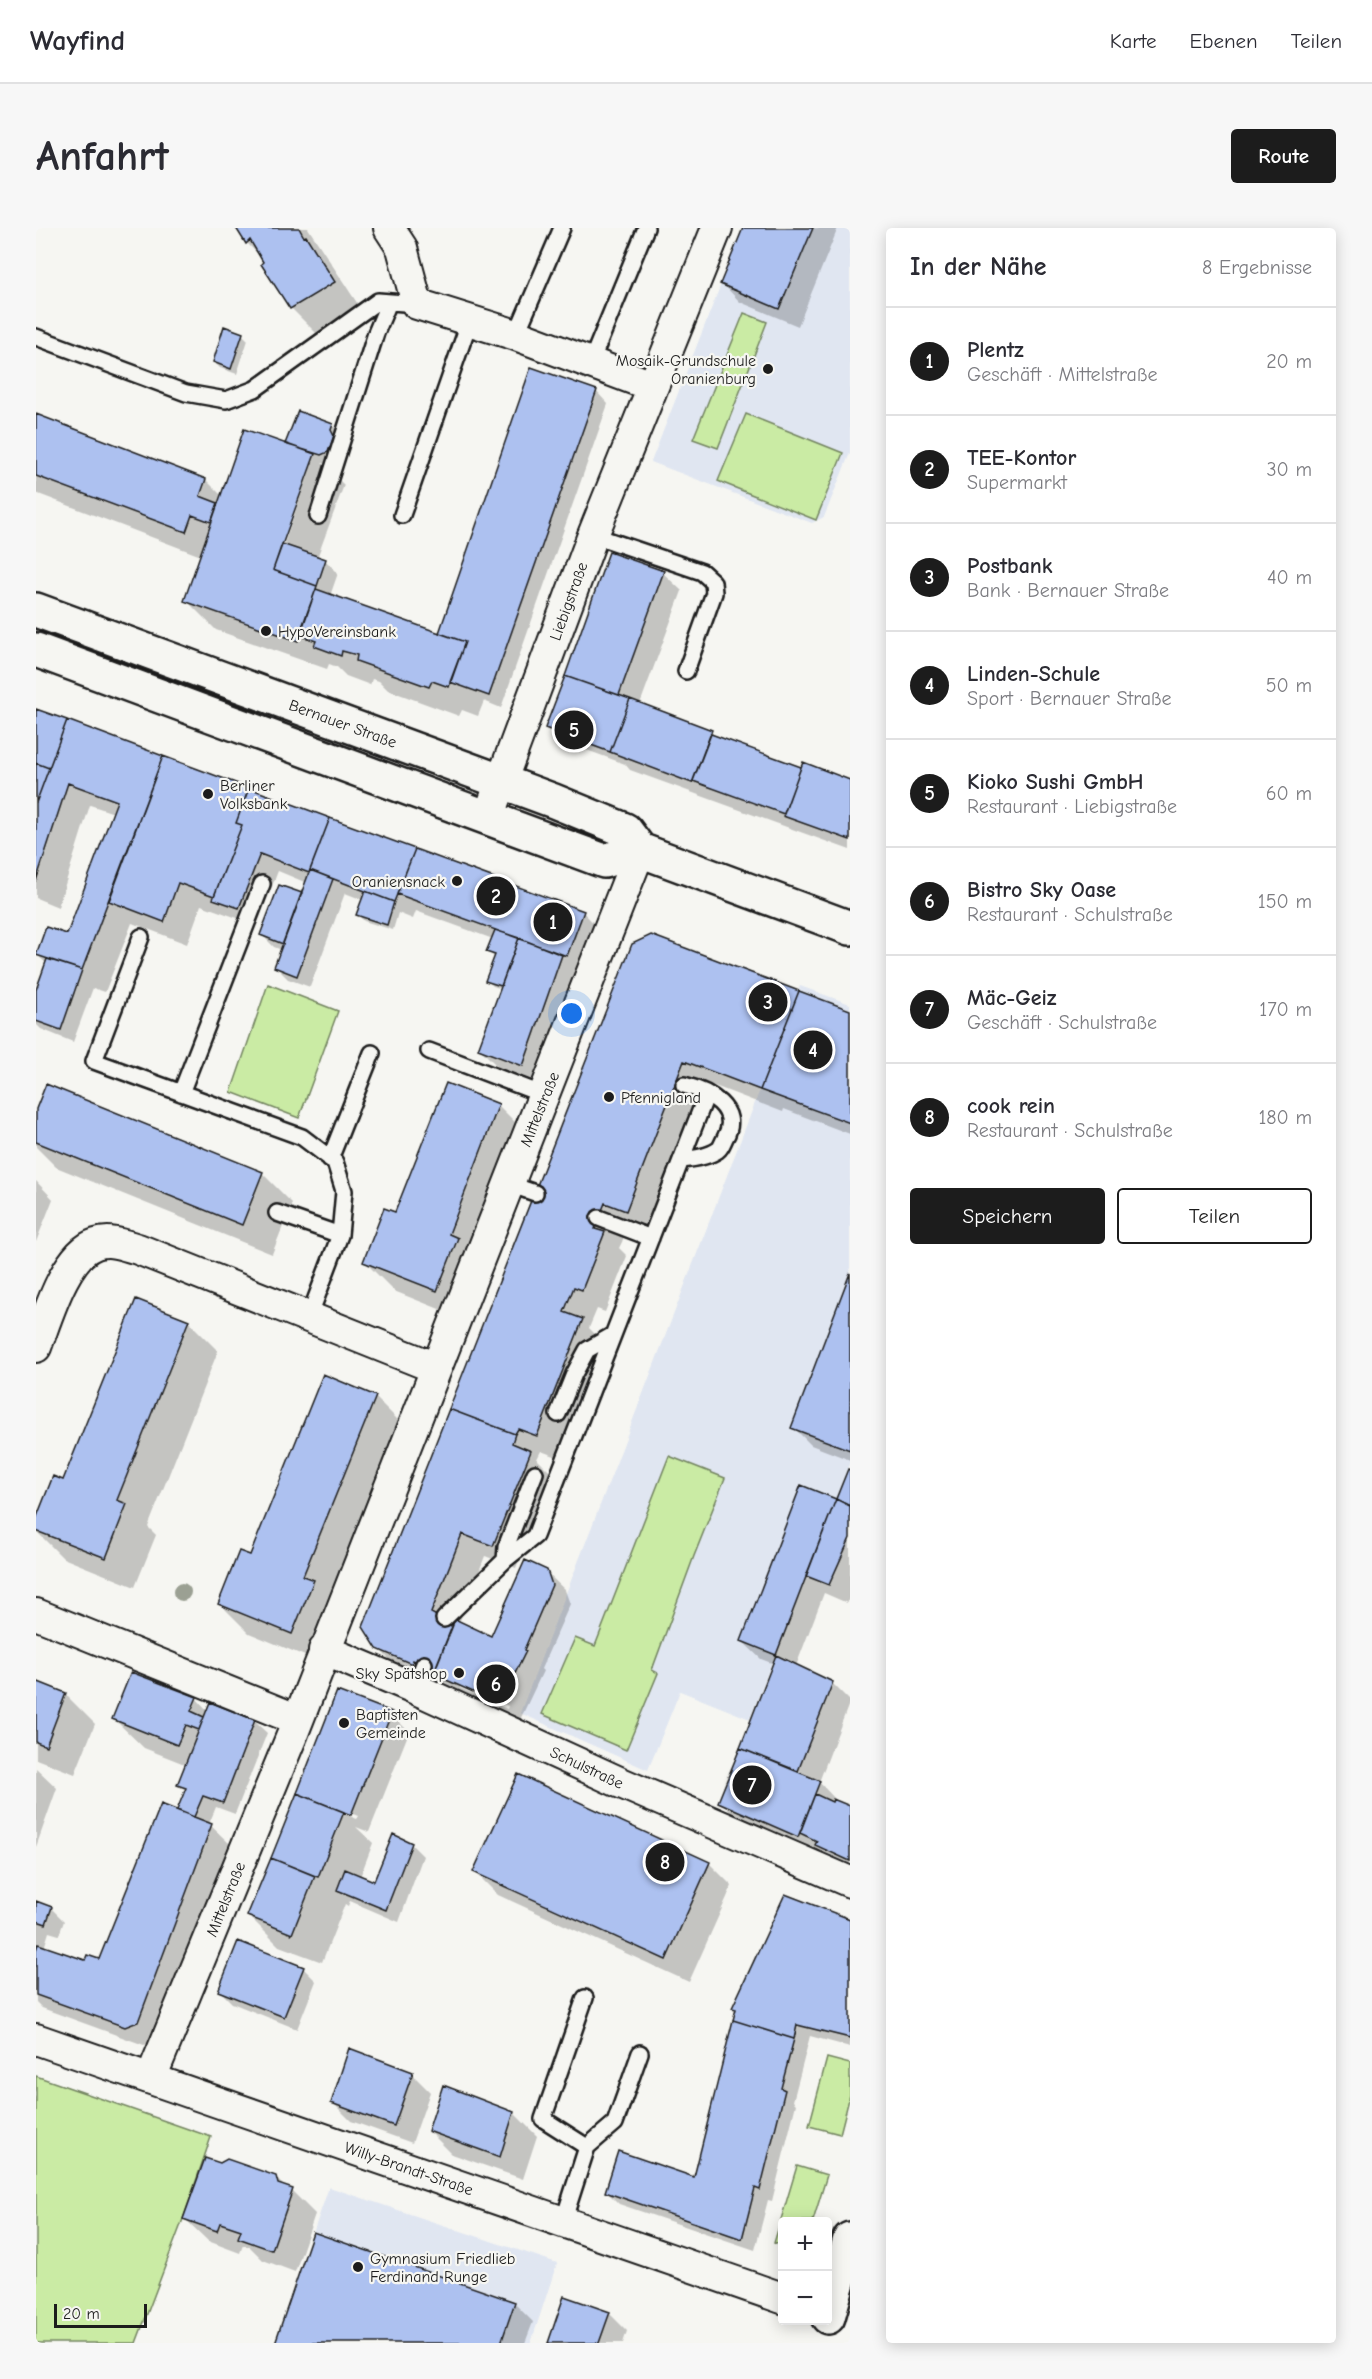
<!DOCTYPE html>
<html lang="de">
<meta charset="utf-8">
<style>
body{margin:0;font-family:"Comic Neue",sans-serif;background:#f7f7f7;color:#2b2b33}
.controls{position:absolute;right:18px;bottom:18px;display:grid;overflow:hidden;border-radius:6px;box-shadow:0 3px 15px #0003}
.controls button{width:54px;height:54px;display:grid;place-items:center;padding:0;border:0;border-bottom:2px solid #e1e1e2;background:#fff;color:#2b2b33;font:30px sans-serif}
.scale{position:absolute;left:18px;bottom:15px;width:93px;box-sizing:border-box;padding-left:6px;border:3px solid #1c1c1c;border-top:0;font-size:16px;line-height:21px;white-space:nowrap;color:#1c1c1c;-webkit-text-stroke:4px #f6f6f2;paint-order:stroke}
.you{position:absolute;left:536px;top:786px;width:21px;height:21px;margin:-15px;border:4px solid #fff;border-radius:50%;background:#1a73e8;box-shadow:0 0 0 9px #1a73e833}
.badge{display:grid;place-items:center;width:39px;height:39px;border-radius:50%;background:#1c1c1c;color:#fff;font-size:20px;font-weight:700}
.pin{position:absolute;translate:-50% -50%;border:3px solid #fff;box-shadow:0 2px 6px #0006}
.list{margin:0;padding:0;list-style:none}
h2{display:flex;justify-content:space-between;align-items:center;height:78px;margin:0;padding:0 24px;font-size:26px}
h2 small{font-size:20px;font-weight:400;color:#7c7c81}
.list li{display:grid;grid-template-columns:39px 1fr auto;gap:18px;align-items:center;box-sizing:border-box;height:108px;padding:0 24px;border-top:2px solid #e1e1e2}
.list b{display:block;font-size:22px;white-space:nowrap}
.list p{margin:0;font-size:20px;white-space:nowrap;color:#7c7c81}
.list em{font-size:20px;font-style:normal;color:#7c7c81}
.actions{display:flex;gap:12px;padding:18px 24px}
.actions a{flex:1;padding:14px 0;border:2px solid #1c1c1c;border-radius:6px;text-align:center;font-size:21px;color:#1c1c1c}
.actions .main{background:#1c1c1c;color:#fff}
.map{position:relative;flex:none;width:814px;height:2115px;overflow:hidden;border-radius:6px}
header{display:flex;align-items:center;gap:36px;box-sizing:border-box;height:84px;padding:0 30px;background:#fff;border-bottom:2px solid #e1e1e2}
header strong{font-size:28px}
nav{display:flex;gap:33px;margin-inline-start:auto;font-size:21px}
.intro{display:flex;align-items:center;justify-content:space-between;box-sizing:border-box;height:144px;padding:0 36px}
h1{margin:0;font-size:42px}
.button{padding:15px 27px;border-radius:6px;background:#1c1c1c;color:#fff;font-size:21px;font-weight:700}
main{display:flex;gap:36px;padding:0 36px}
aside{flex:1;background:#fff;border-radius:6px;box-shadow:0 3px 15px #0003}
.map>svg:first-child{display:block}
</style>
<header>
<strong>Wayfind</strong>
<nav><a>Karte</a><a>Ebenen</a><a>Teilen</a></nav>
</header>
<div class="intro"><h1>Anfahrt</h1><a class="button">Route</a></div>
<main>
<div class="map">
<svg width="814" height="2115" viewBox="0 0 814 2115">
<rect width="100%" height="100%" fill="#f6f6f2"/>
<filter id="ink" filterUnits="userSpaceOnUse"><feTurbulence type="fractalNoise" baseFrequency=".0167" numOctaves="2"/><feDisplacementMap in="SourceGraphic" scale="12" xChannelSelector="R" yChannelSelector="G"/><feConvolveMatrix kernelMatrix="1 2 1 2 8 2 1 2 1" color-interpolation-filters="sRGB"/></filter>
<g filter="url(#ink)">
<path fill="#e0e6f1" d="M707,0h107v225l-26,64 -12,6 -161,-61z
M764,758l50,18v458l-100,257 -70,-28 -32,79 -128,-57z
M293,1959l228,76 -26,80h-256z"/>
<path fill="#caeba4" stroke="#738460" stroke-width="1.5" d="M708,85l23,9 -49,126 -25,-9z
M710,186l97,39 -27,67 -98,-39z
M232,756l70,27 -39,107 -68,-26z
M633,1228l56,22 -31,78 -42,114 6,3 -32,77 -84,-36 33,-76 20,8z
M791,1830l23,6v31l-10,39 -31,-8z
M0,1848l175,61 -28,82 -47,124h-100z
M761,1938l30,9 -14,46 -31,1v24l-8,-3z"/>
<path fill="#0003" fill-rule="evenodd" d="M202,0h70l55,84 -42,26 -30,-30 -29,-50 -15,-15z
M709,0h93l-40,98 -58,-24 -18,-19z
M206,106l6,6 -11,34 -17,-6 -6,-6z
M560,163l12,13 -107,304 -17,-7 -6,15 -16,-6 -3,6 -71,-26 -9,-9 -7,-2 -2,6 -24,-9 -9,-9 -8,-3 -2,5 -111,-39 -30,-30 15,-44 -165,-63v-77l170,64 16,16 65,-51 45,-20 12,12 -10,29 -12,-3 22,22 -27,73 8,2 13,13 -8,23 110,39zM271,242h3l-38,108 -3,-1z
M574,326l53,19 19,18 -42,113 71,28 6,5 85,32 48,12v69l-220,-80 -5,-6 -66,-24 -13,-12z
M0,483l547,201 18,19 -60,152 -43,-16 -18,-18 22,-60 -9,-3 -6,-6 8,-22 -7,-7 5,-12 -77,-28 -3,8 -15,-6 -5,17 -29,-9 -6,-6 5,-15 -18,-7 -35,94 -22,-8 -12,-12 6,-17 -8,-3 -13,-13 42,-39 4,-12 -29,-12 -21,54 -56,-20 -14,39 -55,-21 -27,69 -12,-4 -20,54 -32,-13 -5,-5v-30l11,-30 -10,-9 31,-19 46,-123 -24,-8 -32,102 -22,-9z
M597,717l217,66v123l-66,-25 -1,3 -76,-29 -58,150 -21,-8 -6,17 -3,6 8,8 -22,56 -8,-3 -8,19 16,16 -45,114 -19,-7 -4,8 16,16 -37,93 -31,-12 -26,67 33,15 54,-66 19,18 5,14 -29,65 2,2 -24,51 -66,-30 -6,-6 -11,-4 -1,4 -34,-15 -23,-23zM424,1457l48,21 -1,3 -47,-21z
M411,857l52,21 29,29 -61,185 -73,-29 -30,-30 32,-47z
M0,885l226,60 30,30 -20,51 -216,-87 -20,-20z
M0,953l17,18 -17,43z
M814,1049v183l-39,-15 -18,-18z
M100,1073l53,21 29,29 -70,176 8,8 -21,52 -72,-29 -27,-27v-8l28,-41z
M339,1169l30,30 -83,236 -73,-30 -29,-29 31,-47z
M814,1243v125l-3,7 -23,-10 -28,73 36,17 18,18 -31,81 18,19 13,6v65l-32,-23 -2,5 -78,-34 -18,-19 54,-137 -13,-5 -19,-18 103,-135z
M0,1454l29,12 30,30 -20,50 -39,-15z
M160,1470l12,13 46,10 13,12 -32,81 -19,-7 -7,17 21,20 -74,196 -12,5 -102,-37 -6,-6v-99l15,5 13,13 -5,14 -10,-3 -5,16 42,13h14l84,-146 -5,-5 7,-19 -7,-7 8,-19 -43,-17 -30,-29z
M355,1486l18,18 -40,100 -13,-5 17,16 -13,34 15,6 36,-39 12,12 -24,66 -49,-21 -2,5 -3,-2 -23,58 -43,-16 -30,-30 49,-123zM282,1572l41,16 -2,3 -39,-16z
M0,1540l21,20 -21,59z
M673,1635l23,23 -43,96 -191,-87 -23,-23z
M814,1693v126l-40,-11 -17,65 3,3 -24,97 -4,-1 -13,50 -136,-46 -13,-13 89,-12 42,-168 -3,-4z
M203,1715l65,26 12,12 -19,48 -65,-26 -12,-12z
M376,1846l18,18 -18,51 -61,-22 -18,-18z
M408,1859l70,26 23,23 -14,43 -71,-25 -23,-23z
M239,1949l11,11 6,3 23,23 -20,58 -32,-12 -13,-13 -7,-2 -3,8 -32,-12 -23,-22z
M478,2075l19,19 -8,21h-249z
M573,2085l18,18 -4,12h-74z"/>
<path fill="#adc1f0" stroke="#1c1c1c" stroke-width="1.5" d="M200,0h63l5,9 2,-1 29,46 -45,27 -29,-45 2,-2 -13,-22 -4,4z
M707,0h70l-34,81 -59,-25z
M188,98l19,7 -12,36 -18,-7z
M495,139l66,23 -108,306 -39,-14 15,-40 -26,-9z
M262,183l35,13 -2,6 3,6 -6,16 -7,3 -36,-11z
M0,186l170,65 -6,17 18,7 -7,19 -19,-7 -6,17 -150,-56z
M208,201l71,25 -42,116 44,16 -19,55 -114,-40z
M246,316l44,15 -9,27 -44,-16z
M573,324l55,19 -45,124 -54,-19z
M280,361l149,53 -16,45 -17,-6 -3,6 -73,-26 1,-6 -15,-4 -1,5 -27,-10 2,-5 -17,-6z
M529,448l65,23 -20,53 -65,-24z
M594,471l82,31 -20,53 -82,-31z
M0,481l31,11 -18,48 -13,-5z
M31,492l96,36 -81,214 -46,-15 10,-28 21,7 50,-133 -49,-18 -32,98v-78z
M675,506l90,33 -17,47 -91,-33z
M127,528l86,32 -13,35 6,2 -28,71 -36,-13 -14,39 -55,-21z
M767,534l47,18v60l-67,-24z
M0,535l13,5 -13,35z
M213,560l81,30 -21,55 -49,-19 -21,54 -26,-9 29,-74 -6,-2z
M294,590l85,31 -21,53 -84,-32z
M379,621l169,62 -17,45 -170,-62z
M274,642l23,9 -36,97 -23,-9z
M243,657l23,8 -19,51 -23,-9z
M329,663l29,11 -7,23 -31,-10z
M459,702l24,8 -18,48 -16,-5 10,-26 -9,-3z
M615,707l148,56 -39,99 -76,-29 -58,150 -21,-8 -6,15 -4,11 10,3 -23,58 -8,-3 -10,25 19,7 -46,117 -19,-7 -3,5 -66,-25 183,-465z
M483,710l43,17 -39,111 -45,-17z
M11,731l35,11 -21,60 -25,-9v-31z
M763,763l51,19v113l-90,-33z
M410,855l53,21 -50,130 9,4 -21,53 -74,-29 21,-54 11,4z
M10,856l217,88 -21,53 -206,-83v-33z
M814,1045v177l-59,-22z
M100,1071l53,21 -72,180 10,4 -21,54 -70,-27v-12l17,-43 10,4z
M287,1146l53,22 -73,180 11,4 -22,54 -74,-30 21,-53 11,4z
M413,1181l66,25 -3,9 19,8 -38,95 -31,-12 -31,79 22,12 -18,45 -22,-10 -1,4 -35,-15 -14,-22z
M812,1241l2,1v36l-14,-7z
M765,1257l35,14 -60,156 -35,-14z
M800,1271l14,7v32l-21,47 -23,-9z
M489,1332l22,10 5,15 -28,65 2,1 -26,53 -67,-30 22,-55 36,17z
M740,1427l57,27 -35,89 -58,-23z
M95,1444l66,25 -6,14 13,6 -5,13 -13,-5 -9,20 -65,-26z
M0,1453l30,12 -20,53 -10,-4z
M301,1463l55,21 -41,103 -54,-22z
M174,1474l45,18 -32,83 -20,-7 -9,21 -17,-7 9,-22 -9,-3z
M704,1520l80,33 -22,56 -80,-35z
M482,1546l192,88 -44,98 -193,-88z
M261,1565l47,19 -26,65 -47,-19z
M779,1566l17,8 1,-3 17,7v55l-35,-16 2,-4 -17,-8z
M125,1576l51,20 -74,198 -13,5 -89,-32v-45l2,-6 47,16 2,-5 12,4z
M357,1606l19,9 -26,67 -49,-20 8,-21 29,12z
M235,1630l44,18 -23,58 -45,-18z
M749,1666l65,25v119l-53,-13 -3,14 -61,-19 3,-11 -4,-1z
M0,1673l16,6 -6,17 -9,-3 -1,2z
M202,1713l66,26 -20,50 -66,-26z
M697,1792l61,19 -13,49 4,2 -25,100 -5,-2 -13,51 -137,-47 13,-41 76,26z
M313,1820l64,24 -19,54 -63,-23z
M407,1857l71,27 -14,45 -72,-26z
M169,1930l15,5 7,-4 49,17 2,8 15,5 -21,61 -34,-12 3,-8 -21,-7 -3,8 -34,-12z
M277,2004l202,70 -14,41h-226z
M528,2068l46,16 -11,31h-51z"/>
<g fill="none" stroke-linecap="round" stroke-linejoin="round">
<defs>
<path id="service" d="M480,107l46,-107
M0,109l150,56 40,7 29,-11 123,-88 39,3
M555,134l55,-134
M366,287l68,-195
M282,288l58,-183 13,-31
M557,307l109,37 11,10 1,11 -28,78
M105,709l-47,124 208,76 33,25 9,29 -4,44 -31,82
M393,823l115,44
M145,865l81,-209
M294,931l42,-106
M645,932c11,-1 27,-3 37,-10 3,-2 5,-8 7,-12 17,-29 -17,-47 -41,-53
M473,956l26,9
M241,985l63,22
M563,990l52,20
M522,1186l16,-40 13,-24 26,-15
M469,1332l1,-13 29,-74
M408,1391l61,-59 30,-24 169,-435
M378,1460l10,-24
M549,1770l-42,121 44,28 28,-24 25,-70
M527,1994l24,-75"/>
<path id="minor" d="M353,0l13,20 15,56 99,31 136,51
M452,589l105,-282 124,-307
M0,1119c11,-29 29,-93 60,-103 15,-5 28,1 42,5l298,119
M0,1386l262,106
M288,1422l90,38 207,95 229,99
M0,1811l746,259
M115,1850l142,-345 347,-883"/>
<path id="tertiary" d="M792,2089l22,-78"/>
<path id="primary" d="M0,382l518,191 71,29 15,20 210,78
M0,422l568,211 36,-11"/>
</defs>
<use href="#service" stroke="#1c1c1c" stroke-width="20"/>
<use href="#minor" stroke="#1c1c1c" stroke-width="34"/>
<use href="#tertiary" stroke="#1c1c1c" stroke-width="38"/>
<use href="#primary" stroke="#1c1c1c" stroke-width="38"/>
<use href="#service" stroke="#f6f6f2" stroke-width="15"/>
<use href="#minor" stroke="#f6f6f2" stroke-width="30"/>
<use href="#tertiary" stroke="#f6f6f2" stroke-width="33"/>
<use href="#primary" stroke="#f6f6f2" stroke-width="33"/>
</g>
<circle fill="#9ba093" cx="146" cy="1364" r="9"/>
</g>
<g fill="#1c1c1c" stroke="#f6f6f2" stroke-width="2">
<circle cx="732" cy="141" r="6"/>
<circle cx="230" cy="403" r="6"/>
<circle cx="172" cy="566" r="6"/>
<circle cx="421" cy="653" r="6"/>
<circle cx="573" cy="869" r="6"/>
<circle cx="423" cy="1445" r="6"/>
<circle cx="308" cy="1495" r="6"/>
<circle cx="322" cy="2039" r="6"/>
</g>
<g text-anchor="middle" stroke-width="4.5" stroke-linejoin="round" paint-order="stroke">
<g font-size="16" fill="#1c1c1c" stroke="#f6f6f2" text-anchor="start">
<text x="720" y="138" text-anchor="end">Mosaik-Grundschule<tspan x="720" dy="18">Oranienburg</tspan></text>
<text x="242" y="409">HypoVereinsbank</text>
<text x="184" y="563">Berliner<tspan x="184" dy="18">Volksbank</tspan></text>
<text x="409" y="659" text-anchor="end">Oraniensnack</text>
<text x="585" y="875">Pfennigland</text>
<text x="411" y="1451" text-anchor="end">Sky Spätshop</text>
<text x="320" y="1492">Baptisten<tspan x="320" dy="18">Gemeinde</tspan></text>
<text x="334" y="2036">Gymnasium Friedlieb<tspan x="334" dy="18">Ferdinand Runge</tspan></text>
</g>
<g font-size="16" fill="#1c1c1c" stroke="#f6f6f2">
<text transform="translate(532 373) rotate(-70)" y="6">Liebigstraße</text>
<text transform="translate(307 495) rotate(20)" y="6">Bernauer Straße</text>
<text transform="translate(503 881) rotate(-68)" y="6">Mittelstraße</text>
<text transform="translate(551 1539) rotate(25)" y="6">Schulstraße</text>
<text transform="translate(189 1671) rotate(-68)" y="6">Mittelstraße</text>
<text transform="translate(373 1940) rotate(19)" y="6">Willy-Brandt-Straße</text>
</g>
</g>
</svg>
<div class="controls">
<button>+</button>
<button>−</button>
</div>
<div class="scale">20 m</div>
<div class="you"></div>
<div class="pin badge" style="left:517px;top:694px">1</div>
<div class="pin badge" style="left:460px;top:668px">2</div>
<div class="pin badge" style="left:732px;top:774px">3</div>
<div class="pin badge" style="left:777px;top:822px">4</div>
<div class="pin badge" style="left:538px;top:502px">5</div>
<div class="pin badge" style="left:460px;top:1456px">6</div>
<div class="pin badge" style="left:716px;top:1557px">7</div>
<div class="pin badge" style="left:629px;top:1634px">8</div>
</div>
<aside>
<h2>In der Nähe<small>8 Ergebnisse</small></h2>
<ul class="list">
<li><span class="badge">1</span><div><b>Plentz</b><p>Geschäft · Mittelstraße</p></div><em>20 m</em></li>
<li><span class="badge">2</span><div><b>TEE-Kontor</b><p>Supermarkt</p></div><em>30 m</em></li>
<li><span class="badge">3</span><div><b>Postbank</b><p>Bank · Bernauer Straße</p></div><em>40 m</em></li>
<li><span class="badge">4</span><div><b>Linden-Schule</b><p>Sport · Bernauer Straße</p></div><em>50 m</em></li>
<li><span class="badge">5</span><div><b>Kioko Sushi GmbH</b><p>Restaurant · Liebigstraße</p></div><em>60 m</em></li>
<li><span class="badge">6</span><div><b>Bistro Sky Oase</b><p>Restaurant · Schulstraße</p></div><em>150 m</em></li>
<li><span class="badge">7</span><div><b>Mäc-Geiz</b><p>Geschäft · Schulstraße</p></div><em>170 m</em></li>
<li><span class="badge">8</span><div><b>cook rein</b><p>Restaurant · Schulstraße</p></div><em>180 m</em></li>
</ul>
<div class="actions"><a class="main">Speichern</a><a>Teilen</a></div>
</aside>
</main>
